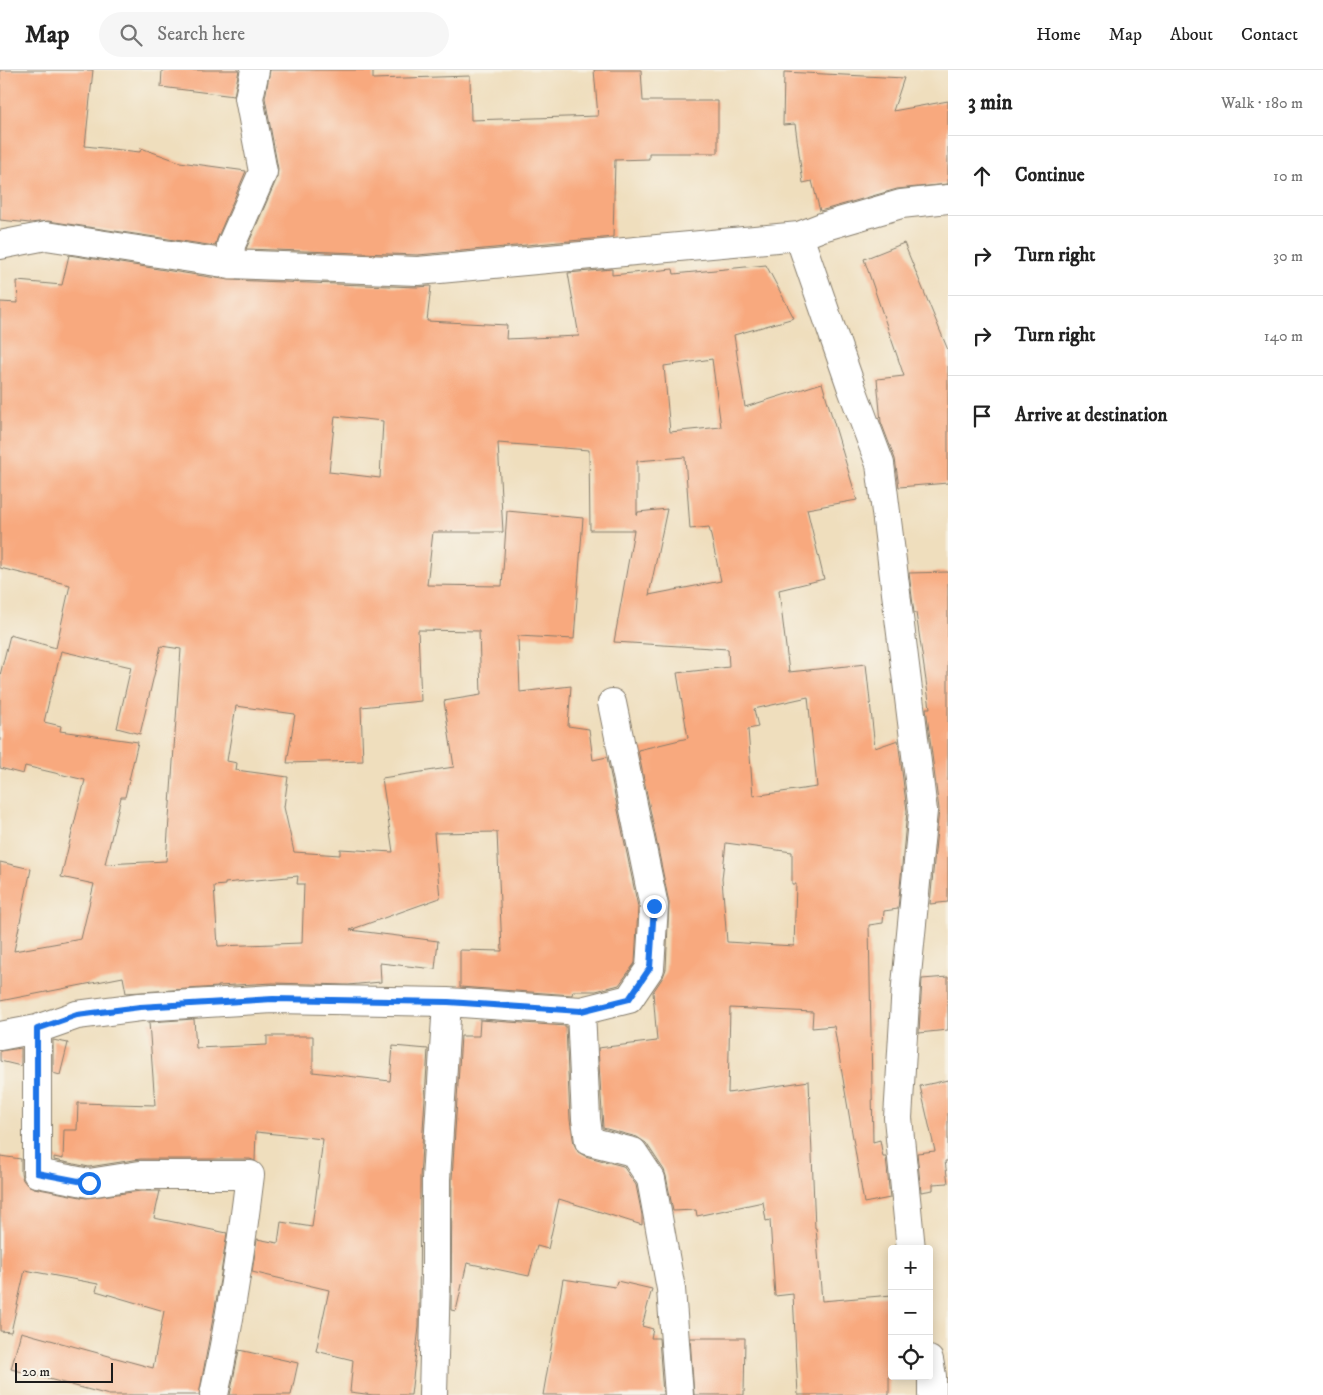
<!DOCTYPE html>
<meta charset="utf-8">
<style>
body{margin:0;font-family:"IM FELL DW Pica",serif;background:#f6f6f6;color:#222}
.controls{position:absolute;right:15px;bottom:15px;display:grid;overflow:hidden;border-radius:5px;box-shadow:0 2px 12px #0003}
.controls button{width:45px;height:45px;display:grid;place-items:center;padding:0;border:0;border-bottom:1px solid #e0e0e0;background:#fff;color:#222;font:25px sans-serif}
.scale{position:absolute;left:15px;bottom:12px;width:98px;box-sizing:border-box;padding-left:5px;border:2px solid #1c1c1c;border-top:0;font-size:14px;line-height:18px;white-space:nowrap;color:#1c1c1c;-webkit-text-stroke:4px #f7f3e8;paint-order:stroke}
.stop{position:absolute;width:15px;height:15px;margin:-11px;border:4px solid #1a73e8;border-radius:50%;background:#fff}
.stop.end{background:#1a73e8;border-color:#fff;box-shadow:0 1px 5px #0008}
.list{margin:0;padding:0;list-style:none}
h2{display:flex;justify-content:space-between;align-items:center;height:65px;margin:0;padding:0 20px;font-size:21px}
h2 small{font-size:16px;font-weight:400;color:#767676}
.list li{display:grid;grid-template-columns:32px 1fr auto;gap:15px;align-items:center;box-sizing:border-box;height:80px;padding:0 20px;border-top:1px solid #e0e0e0}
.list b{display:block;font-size:19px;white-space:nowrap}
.list em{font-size:16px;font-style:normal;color:#767676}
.icon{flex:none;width:28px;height:28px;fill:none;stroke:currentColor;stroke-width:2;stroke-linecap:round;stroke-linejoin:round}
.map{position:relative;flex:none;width:948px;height:1325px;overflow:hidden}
header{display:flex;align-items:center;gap:30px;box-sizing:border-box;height:70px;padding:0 25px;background:#fff;border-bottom:1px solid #e0e0e0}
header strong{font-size:24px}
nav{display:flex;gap:28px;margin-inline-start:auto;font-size:18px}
.search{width:350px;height:45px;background:#f6f6f6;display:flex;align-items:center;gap:12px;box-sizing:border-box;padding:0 18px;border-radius:28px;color:#767676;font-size:19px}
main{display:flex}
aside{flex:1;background:#fff}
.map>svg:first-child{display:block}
</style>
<header>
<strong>Map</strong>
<div class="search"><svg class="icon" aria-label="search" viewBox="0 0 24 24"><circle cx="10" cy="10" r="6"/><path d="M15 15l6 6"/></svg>Search here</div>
<nav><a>Home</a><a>Map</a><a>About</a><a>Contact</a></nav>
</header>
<main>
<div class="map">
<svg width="948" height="1325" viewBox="0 0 948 1325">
<rect width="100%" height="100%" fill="#f7f3e8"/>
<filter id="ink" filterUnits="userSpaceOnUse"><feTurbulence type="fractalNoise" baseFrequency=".02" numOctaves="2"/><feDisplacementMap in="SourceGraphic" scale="10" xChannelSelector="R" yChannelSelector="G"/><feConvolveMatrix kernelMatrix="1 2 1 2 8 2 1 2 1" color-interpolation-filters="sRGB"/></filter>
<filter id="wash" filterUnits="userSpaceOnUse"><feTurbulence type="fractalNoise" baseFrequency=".0096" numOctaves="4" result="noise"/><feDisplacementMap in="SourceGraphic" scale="20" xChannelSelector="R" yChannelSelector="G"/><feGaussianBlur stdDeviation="1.12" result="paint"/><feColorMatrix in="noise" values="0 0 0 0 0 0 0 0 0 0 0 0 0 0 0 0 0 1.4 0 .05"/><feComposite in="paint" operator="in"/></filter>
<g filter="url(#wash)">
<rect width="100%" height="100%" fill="#efdebd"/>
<g id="blocks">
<path fill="#f8a97e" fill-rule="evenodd" d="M0,0h93l-8,76 55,6 1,-4 39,14 66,9 -29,68 -2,7 -167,-25 -18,2 -30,-3z
M162,0h77l-5,26 -73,-9z
M270,0h103v9l97,-3 1,44 127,-4 -4,-46h47l2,31h75v52h-69v6l-34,1 -2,77 -195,18 -172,-6 31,-71 1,-9 -13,-71z
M784,2l120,6 -11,33 55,-10v83l-51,5 -77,22 -8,-30 -9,2 -8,-59 -12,1z
M904,173l44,107v133l-49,4 -4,-28 -14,-37 -4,-43 27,-3 -40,-117z
M69,185l160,25 188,7 14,-1 -4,35 80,4 -1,14 73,-3 -11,-63 44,-4v6l61,-6 1,5 92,-9 28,53 -60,17 11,72 77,-24 35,117 -50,9 17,70 -45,11 10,82 77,-8 9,84 23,-8 9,71 -9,98 -14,2 -1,12 -14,2 4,217 7,-2 3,17h3l4,41 -26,5 -30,-177 -22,2 1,-16 -83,-4 -2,85 81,-12 6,147h1l6,73 70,-6v74l-3,1v25h-91l-5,-101 -18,2 -5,-76 -4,1 -3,-19 -66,14 -1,-6 -23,1 -7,-35 -2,-6 -18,-27 -9,-6 -34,-9 -5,-80 59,-7 -4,-49 10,-15 3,-8 3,-66 -31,-153 50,-12 -11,-65 52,-6 -1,-18 -114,-7 20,-112h-44l-1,-80 -91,-7 5,89h-70l-6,53 75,1 5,-75 76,7 -9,121 -56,-3 2,56 51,-6 -3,40 21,3 4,31 14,-3 31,150 -3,56 -16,22 -23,6h-23l-1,4 -112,-8v-37l42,1 -5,-119 -63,1 6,65 -90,32 88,11 -3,28 -55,-6 1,19 -33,3 -75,-2 -55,3v1l-92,6 -3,-16 -123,24v-139l31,7 -17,82 67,-12 13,-55 -33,-7 24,-97 -60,-14 -2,8 -23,-6v-93l10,-40 46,13 14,-63 -70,-17v-266l18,1 -1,-22 45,4zM712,289l9,68 -51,5 -6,-66zM335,346l48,5 -3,57 -51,-6zM685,387l5,72 19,-2 12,54 -72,14 18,-86 -29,3 -1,4v-55zM418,560l61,1 2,64 -37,6 10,66 -72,11 11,74 -53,-3v6l-46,-3 -10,-45 4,-30 -52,-7 1,-7 -10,-2 9,-55 59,8 -8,49 76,-2 -2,-54 60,-6zM161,576l20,3 -15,212 -61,3 16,-67h4l13,-55 -78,-11 1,-5 -17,-4 17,-71 70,16 -14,61 23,6zM808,627l9,90 -64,9 -5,-67 10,-2 -4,-18zM726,773l66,9v32h4l-2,62 -67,-4 -5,-63zM298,806l-1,8h7l-2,59 -84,3 -4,-60 11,-1v-2z
M948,502v330l-18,2 9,-95 -13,-101h4l-14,-95h-2l-5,-40z
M948,907v53l-29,3 3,-54z
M194,949l2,29 71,-3v-9h46v36l77,9 3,-35 35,3 -8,129 -1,149 -8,68h-38l-23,-3 3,-32 -37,-9 13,-61 -77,-18 5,-33 21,4 3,-21 31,5 11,-88 -67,-7 -1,29 -5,-2h-110l-51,8 -35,-7v-3l9,2 1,-29h13l1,-27 77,2 -6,-83z
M480,950l86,6 4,94 4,24 4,8 7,4 38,10 13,19 6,30v10l-83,-26 -11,50 -11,-3 -8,30 -62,-13 -11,48 -5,-1 1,-131 9,-143h18z
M53,970l15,3 -8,32 -7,-2z
M21,978v18l-21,-5v-10z
M948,1010v81h-3l3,22 -15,1v6l-12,2 -4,-39 18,-2 -15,-65z
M0,1086l21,3v14l2,7 4,5 7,3 52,10 55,-7h19l-6,27 73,15 -7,47 -21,115h-90l-98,-26 10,-37 132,36 11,-57 -68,-20 2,-7 -73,-14 -14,62 -11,-1z
M563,1209l52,8 2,-6 35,8 -10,37 11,3 -2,9h8l4,57h-120z
M690,1268h55l-1,57h-50z
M239,1280l59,13 -7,32h-61z"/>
</g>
</g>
<g filter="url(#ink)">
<use href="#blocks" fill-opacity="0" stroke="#867d6c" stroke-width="1"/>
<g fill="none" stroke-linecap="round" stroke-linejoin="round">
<defs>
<path id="minor" d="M799,166l53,153 28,75 43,347 -17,174 -8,133 13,131
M0,175l46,-9 184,28 188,7 381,-35 23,-9 79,-23 47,-5
M230,194l1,-19 32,-73 -14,-74 6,-28
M581,941l5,108 3,22 44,11 18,27 20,110 8,106
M37,959v144l52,10 51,-8h110c-9,74 -20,147 -36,220
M0,966l37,-7 40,-14 63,-8 133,-8 174,3 134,9 48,-12 21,-31 4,-62 -42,-203
M929,1290l3,16v19
M433,1325l3,-119v-97l11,-177"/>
</defs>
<use href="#minor" stroke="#867d6c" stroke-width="30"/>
<use href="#minor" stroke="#fff" stroke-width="28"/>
</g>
</g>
<g fill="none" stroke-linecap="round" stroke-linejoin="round" filter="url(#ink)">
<path stroke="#1a73e8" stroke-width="6" d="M89,1113l-52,-10v-144l40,-14 63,-8 133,-8 175,3 133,9 48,-12 21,-31 4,-62"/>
</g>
</svg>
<div class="controls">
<button>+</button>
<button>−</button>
<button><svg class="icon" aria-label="locate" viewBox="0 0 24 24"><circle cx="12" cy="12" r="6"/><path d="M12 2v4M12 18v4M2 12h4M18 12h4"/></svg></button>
</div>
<div class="scale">20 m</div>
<div class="stop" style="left:89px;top:1113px"></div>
<div class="stop end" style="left:654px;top:836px"></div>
</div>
<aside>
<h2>3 min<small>Walk · 180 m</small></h2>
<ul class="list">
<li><svg class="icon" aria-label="ahead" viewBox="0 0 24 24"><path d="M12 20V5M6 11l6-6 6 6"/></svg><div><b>Continue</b></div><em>10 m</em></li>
<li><svg class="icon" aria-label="right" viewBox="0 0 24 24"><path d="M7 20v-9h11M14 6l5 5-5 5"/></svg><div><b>Turn right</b></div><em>30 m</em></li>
<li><svg class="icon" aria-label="right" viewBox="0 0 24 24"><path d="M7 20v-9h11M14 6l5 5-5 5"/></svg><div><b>Turn right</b></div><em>140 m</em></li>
<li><svg class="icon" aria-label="arrive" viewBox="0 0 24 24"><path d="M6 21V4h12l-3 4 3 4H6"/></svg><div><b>Arrive at destination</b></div></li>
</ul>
</aside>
</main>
